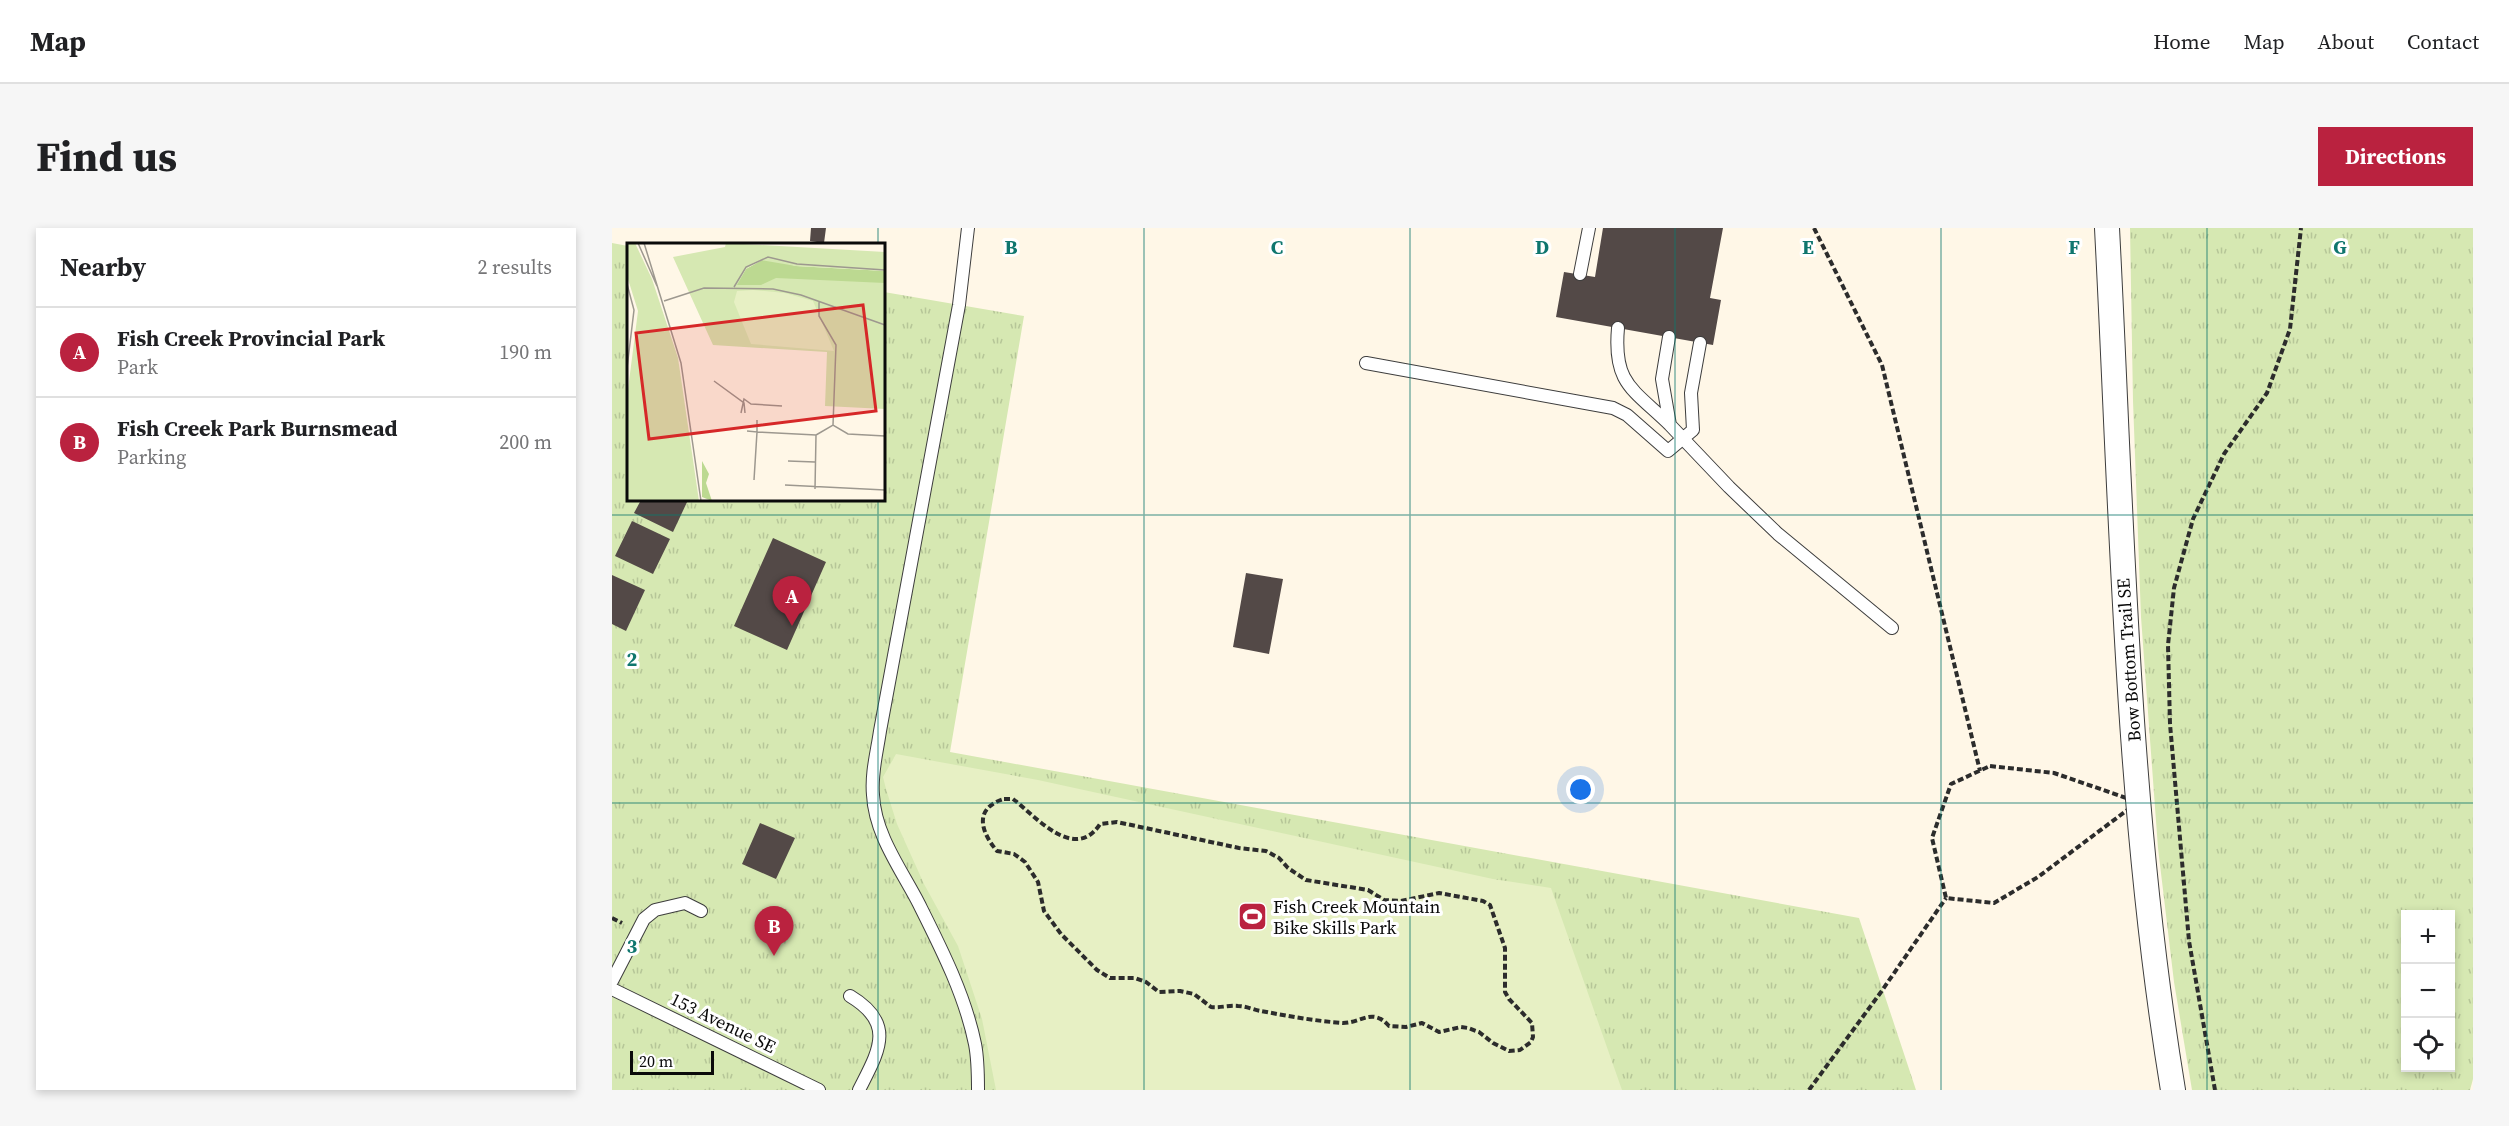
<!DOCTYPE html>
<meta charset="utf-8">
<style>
body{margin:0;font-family:"Source Serif 4",serif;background:#f6f6f6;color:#202124}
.controls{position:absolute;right:18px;bottom:18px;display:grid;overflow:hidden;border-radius:0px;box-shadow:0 3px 9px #0003}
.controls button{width:54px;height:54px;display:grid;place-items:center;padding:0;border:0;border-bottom:2px solid #e0e0e0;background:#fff;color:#202124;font:30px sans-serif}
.scale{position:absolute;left:18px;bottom:15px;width:84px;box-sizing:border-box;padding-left:6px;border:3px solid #0a0a0a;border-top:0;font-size:16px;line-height:21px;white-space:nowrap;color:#0a0a0a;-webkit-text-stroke:4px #fff;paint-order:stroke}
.you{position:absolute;left:969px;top:562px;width:21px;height:21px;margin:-15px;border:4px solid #fff;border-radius:50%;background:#1a73e8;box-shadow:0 0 0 9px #1a73e833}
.badge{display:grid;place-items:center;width:39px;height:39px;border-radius:50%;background:#ba223f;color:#fff;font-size:20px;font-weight:700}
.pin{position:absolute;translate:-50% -50px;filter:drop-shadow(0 2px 3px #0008)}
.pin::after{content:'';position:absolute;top:32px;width:21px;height:18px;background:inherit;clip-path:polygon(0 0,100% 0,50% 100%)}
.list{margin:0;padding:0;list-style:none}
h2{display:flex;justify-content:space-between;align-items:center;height:78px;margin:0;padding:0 24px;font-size:26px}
h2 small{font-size:20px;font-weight:400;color:#757577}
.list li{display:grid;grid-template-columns:39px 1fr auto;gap:18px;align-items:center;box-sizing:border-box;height:90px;padding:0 24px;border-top:2px solid #e0e0e0}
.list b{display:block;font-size:22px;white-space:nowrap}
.list p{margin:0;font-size:20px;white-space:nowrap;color:#757577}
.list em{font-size:20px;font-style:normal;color:#757577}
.icon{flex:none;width:33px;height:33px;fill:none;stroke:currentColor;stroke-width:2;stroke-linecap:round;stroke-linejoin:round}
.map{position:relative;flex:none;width:1861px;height:862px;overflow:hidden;border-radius:0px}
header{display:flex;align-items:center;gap:36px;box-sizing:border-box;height:84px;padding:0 30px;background:#fff;border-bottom:2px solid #e0e0e0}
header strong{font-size:28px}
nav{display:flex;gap:33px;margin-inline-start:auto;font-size:21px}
.intro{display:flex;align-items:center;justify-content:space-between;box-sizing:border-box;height:144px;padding:0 36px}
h1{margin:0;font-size:42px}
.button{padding:15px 27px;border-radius:0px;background:#ba223f;color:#fff;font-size:21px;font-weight:700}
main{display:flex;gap:36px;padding:0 36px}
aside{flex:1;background:#fff;border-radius:0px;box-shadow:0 3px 9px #0003}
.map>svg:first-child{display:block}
</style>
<header>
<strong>Map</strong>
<nav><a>Home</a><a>Map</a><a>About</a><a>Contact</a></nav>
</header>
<div class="intro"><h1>Find us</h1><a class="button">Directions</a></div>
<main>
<aside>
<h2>Nearby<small>2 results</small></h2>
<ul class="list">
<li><span class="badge">A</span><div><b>Fish Creek Provincial Park</b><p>Park</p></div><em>190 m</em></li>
<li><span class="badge">B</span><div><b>Fish Creek Park Burnsmead</b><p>Parking</p></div><em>200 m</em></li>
</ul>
</aside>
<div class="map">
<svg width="1861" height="862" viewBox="0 0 1861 862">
<defs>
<pattern id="park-tufts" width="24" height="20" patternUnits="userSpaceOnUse" patternTransform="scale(1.5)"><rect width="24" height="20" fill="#d6e8b2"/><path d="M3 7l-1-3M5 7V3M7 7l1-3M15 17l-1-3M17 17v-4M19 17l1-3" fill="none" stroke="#b6c698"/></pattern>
</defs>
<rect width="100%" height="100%" fill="#fff7e7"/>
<path fill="url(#park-tufts)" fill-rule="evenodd" d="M1518,0h343v851l-3,11h-278l-18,-108 -16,-134 -17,-231 -8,-216zM1794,686h44v154h-44z
M0,15l16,3v254h256v-208l140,24 -74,436 909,166 57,172h-1304z"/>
<path fill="#e7f0c4" d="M284,526l142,26 455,99 58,9 71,202h-626l-14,-71 -24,-73 -34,-62 -27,-60 -11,-35 -3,-12z"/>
<path fill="#534947" d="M199,0h15l-2,15 -14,-2z
M991,0h120l-13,70 11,2 -8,45 -157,-28 8,-45 31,5z
M29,272h47l-15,32 -39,-19z
M20,293l38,18 -17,35 -38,-18z
M161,310l53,24 -39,88 -53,-24z
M634,345l37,6 -14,75 -36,-7z
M0,347l33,15 -19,41 -14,-7z
M148,595l35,15 -19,41 -34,-15z"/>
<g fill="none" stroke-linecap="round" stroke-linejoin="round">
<defs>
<path id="service" d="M356,0l-9,77 -79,426c-3,21 -9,42 -7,64 2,40 28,74 46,109 22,44 46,91 56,140 3,15 3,31 3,46
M968,46l9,-46
M1006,100c-5,56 15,61 52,97
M1057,109l-7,42 8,46 59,62 49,47 114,94
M754,135l247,45 14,7 41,36 25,-21 -2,-37 9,-50
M0,753l32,-62 11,-9 30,-7 16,8
M0,761l207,101
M238,768c47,28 28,56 9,94"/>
<path id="minor" d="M1495,0c15,287 19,577 66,862"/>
</defs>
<use href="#service" stroke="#3d3d3d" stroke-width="14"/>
<use href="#minor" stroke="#3d3d3d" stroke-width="26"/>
<path stroke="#2c2c2c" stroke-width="4" stroke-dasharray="6 3" stroke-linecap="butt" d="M1202,0l68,137 98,406
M1378,538l64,7 84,29 -100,75 -44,26 -48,-5 -14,-60 19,-54z
M392,571h9c22,17 62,64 87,25l17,-2 122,26 27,3 13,7 9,10 18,12 62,10 16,10 17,1 38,-8 44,8 7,4 15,43v44l4,7 23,24 1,14 -2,5 -11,8 -11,1 -16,-8 -14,-11 -11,-4 -7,-1 -22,5 -17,-9 -16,4 -17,-1c-17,-19 -27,-3 -46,-3 -28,-2 -55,-7 -82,-12 -7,-1 -15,-5 -23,-5 -8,-1 -18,2 -27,1l-17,-13 -14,-3 -21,1 -13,-10 -11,-4h-25l-13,-8 -36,-36 -17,-23 -6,-29 -13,-20 -11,-8 -17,-3c-17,-20 -23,-43 7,-52z
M0,690l10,5
M1197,862l72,-98 65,-94
M1603,862l-26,-149 -19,-217 -2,-79 6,-57 19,-69 31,-65 43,-61 23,-64 11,-101"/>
<use href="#service" stroke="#fff" stroke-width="12"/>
<use href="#minor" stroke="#fff" stroke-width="24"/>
</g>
<path fill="none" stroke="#0f766e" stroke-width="1.5" stroke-opacity="0.55" d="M266,0v16M532,0v862M798,0v862M1063,0v862M1329,0v862M1595,0v862M266,272v590M0,287h1861M0,575h1861"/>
<defs>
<symbol id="stadium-square" viewBox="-11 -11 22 22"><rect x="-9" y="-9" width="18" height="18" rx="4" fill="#ba223f" stroke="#fff"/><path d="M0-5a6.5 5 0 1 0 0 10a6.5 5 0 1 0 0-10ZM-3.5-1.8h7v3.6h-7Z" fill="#fff"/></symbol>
</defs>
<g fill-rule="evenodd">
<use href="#stadium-square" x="624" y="672" width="33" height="33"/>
</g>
<g text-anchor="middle" stroke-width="6" stroke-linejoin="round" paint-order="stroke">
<g font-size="18" fill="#0a0a0a" stroke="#fff">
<text transform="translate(1517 432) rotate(-94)" y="6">Bow Bottom Trail SE</text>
<text transform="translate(111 795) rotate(26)" y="6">153 Avenue SE</text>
</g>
<g font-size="18" fill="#0a0a0a" stroke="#fff" text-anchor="start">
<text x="661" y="685">Fish Creek Mountain<tspan x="661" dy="21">Bike Skills Park</tspan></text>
</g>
</g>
<g transform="translate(15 15)">
<rect width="258" height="258" fill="#fff7e7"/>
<path d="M139,15l30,8 89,5v49l-149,-35 10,-16zM75,218l7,13 -3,9 6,18 -10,-4z" fill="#bcd991"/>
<path d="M0,0h8l17,36 26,79 21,143h-72v-104l11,-86 -11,-35zM99,0l159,9v19l-89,-5 -36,-6 -14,9 -9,16h24l15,-7 109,5v126l-60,-3 2,-54 -114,-7 -40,-88 52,-10z" fill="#d6e8b2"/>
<path d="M126,47l32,3 28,8 21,50 -83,-7 -17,-42 3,-11z" fill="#e7f0c4"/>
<path fill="none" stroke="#9d988f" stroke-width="1.5" d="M11,0l19,43M17,0l37,120 20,138M0,41l7,26 -7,58M107,44l12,-20 22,-10 29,7 88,6M37,58l40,-13 69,1 28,6 84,30M192,59v14l17,29 -3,80M87,138l30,22 1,10M114,170l3,-14 7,5 31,2M120,188l10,1v-12M161,218l27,1M127,237l3,-48 59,3M158,242l100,5M188,246l1,-54 17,-10 15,9 37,2"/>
<path fill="#d62828" fill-opacity="0.15" stroke="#d62828" stroke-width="3" d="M236,62l13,106 -227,28 -13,-106z"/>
<rect width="258" height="258" fill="none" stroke="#0a0a0a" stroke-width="3"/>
</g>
<g font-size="20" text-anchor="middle" font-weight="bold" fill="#0f766e" stroke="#fff" stroke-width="6" stroke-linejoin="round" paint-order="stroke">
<text x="399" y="26">B</text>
<text x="665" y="26">C</text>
<text x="930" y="26">D</text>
<text x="1196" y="26">E</text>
<text x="1462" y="26">F</text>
<text x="1728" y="26">G</text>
<text x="20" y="438">2</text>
<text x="20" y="725">3</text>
</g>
</svg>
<div class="controls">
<button>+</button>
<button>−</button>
<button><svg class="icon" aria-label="locate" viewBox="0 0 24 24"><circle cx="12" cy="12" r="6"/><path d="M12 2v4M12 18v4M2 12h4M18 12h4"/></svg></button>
</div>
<div class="scale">20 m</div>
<div class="you"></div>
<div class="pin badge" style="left:180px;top:398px">A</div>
<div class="pin badge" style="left:162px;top:728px">B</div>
</div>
</main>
